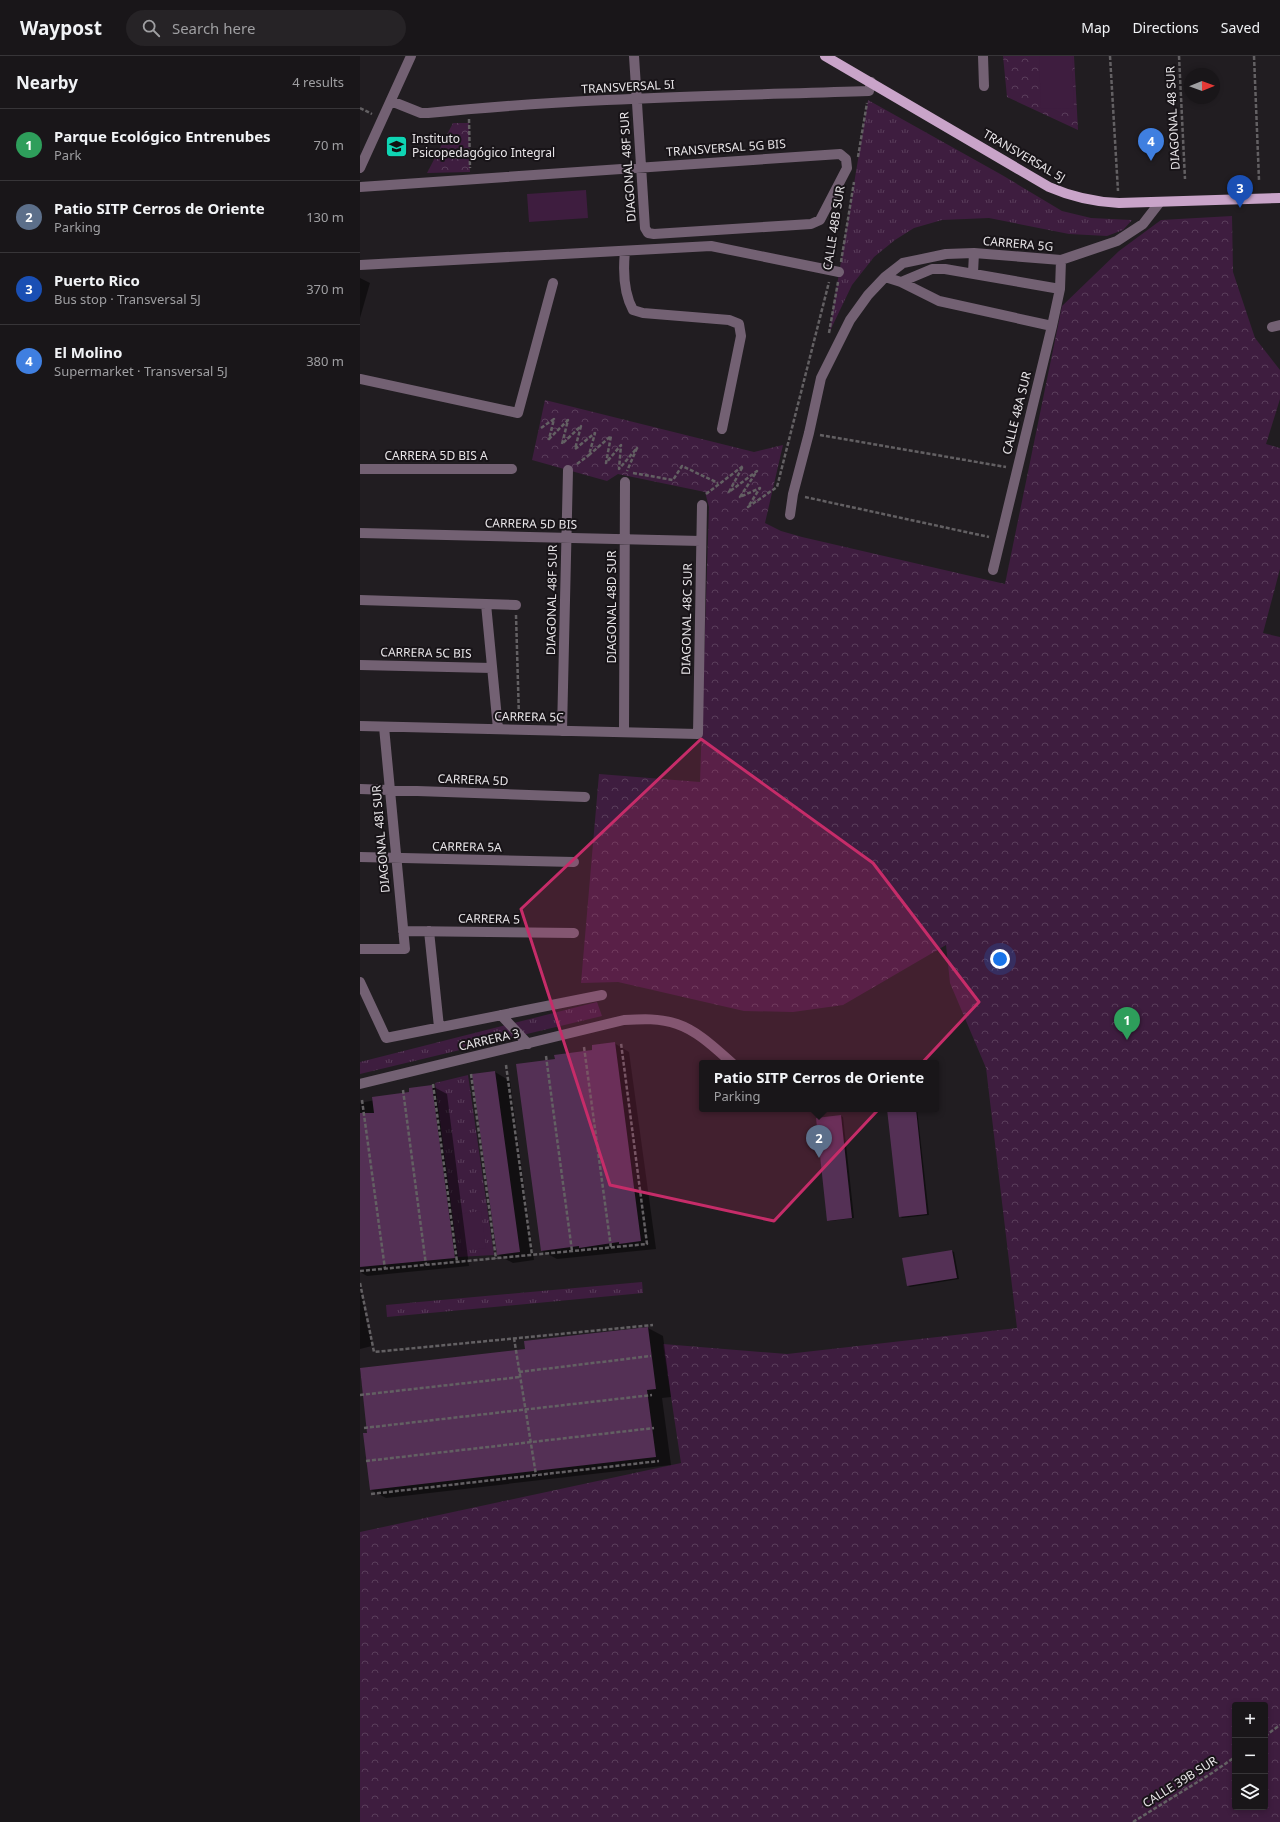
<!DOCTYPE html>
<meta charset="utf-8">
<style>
body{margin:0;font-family:"Noto Sans",sans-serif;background:#262326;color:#f1f3f6}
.controls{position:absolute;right:12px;bottom:12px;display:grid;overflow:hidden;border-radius:4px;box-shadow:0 2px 6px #0003}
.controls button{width:36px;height:36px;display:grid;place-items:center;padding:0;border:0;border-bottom:1px solid #373538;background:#191619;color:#f1f3f6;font:20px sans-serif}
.compass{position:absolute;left:824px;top:12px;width:36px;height:36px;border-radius:50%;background:#191619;box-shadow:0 2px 6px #0003;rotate:89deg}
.you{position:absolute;left:640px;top:903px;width:14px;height:14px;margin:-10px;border:3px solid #fff;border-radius:50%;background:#1a73e8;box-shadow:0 0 0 6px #1a73e833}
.badge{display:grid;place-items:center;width:26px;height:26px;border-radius:50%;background:#db2777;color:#fff;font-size:13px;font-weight:700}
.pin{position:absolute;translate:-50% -33px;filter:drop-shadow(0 1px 2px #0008)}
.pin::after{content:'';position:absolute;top:21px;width:14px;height:12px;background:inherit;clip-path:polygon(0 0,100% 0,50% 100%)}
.popup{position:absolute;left:339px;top:1004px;width:240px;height:52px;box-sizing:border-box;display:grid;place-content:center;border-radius:4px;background:#191619;filter:drop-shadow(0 1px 3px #0005);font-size:13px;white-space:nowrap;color:#9f9fa2}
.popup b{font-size:15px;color:#f1f3f6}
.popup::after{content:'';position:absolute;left:50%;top:100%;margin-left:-8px;border:8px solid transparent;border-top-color:#191619}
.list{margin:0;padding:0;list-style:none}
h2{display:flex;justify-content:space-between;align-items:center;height:52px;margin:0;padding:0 16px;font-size:17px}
h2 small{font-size:13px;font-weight:400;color:#9f9fa2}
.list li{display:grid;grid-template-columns:26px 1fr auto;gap:12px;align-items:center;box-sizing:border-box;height:72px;padding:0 16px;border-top:1px solid #373538}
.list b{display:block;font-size:15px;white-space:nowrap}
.list p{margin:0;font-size:13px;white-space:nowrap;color:#9f9fa2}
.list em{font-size:13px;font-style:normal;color:#9f9fa2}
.icon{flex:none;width:22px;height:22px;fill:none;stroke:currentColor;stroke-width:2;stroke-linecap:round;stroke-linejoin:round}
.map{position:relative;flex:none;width:920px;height:1766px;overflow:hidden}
header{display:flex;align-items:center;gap:24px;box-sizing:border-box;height:56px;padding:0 20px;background:#191619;border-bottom:1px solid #373538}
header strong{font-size:19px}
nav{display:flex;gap:22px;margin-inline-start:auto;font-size:14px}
.search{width:280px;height:36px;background:#262326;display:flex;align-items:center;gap:10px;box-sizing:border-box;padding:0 14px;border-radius:22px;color:#9f9fa2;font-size:15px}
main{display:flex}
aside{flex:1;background:#191619}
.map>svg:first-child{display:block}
</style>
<header>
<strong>Waypost</strong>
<div class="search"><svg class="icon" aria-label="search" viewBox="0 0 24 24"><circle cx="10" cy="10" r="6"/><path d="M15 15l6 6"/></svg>Search here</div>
<nav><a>Map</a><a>Directions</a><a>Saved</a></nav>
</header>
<main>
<aside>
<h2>Nearby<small>4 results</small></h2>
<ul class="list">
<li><span class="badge" style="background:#2e9e5b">1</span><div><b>Parque Ecológico Entrenubes</b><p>Park</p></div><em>70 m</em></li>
<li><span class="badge" style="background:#5c6f8a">2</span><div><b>Patio SITP Cerros de Oriente</b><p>Parking</p></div><em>130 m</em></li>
<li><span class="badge" style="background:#1a4fb4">3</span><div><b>Puerto Rico</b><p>Bus stop · Transversal 5J</p></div><em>370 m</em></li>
<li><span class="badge" style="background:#3f7fe0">4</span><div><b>El Molino</b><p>Supermarket · Transversal 5J</p></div><em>380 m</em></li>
</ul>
</aside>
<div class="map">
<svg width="920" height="1766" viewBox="0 0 920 1766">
<defs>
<pattern id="grass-tufts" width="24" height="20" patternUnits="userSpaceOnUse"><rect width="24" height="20" fill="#3e1d3f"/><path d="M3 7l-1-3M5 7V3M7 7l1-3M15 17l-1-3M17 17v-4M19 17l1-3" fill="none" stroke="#5a3e5b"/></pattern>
<pattern id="park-crowns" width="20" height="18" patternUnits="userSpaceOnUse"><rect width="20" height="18" fill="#3e1d3f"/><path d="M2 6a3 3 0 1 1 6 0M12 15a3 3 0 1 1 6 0" fill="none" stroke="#5a3e5b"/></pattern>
</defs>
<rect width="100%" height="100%" fill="#211d21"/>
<path fill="url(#grass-tufts)" d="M508,44l134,75 60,36 29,7 41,2 -9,10 -16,6 -38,-2 -80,-16 -47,2 -28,8 -19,12 -21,17 -22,28 -23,48z
M237,946l5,14 -242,58v-12z
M108,1019l26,180 -36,2 -23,-174z
M282,1226l1,11 -256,24 -1,-12z"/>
<path fill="url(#park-crowns)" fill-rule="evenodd" d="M643,0h71l4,74 -71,-33z
M93,67h16l1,49 -43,1z
M872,160l1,56 22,66 25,32v29l-14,45 14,4v121l-17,64 17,4v1185h-920v-290l321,-69 -18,-119 124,10 230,-26 -31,-260 -36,-85 -4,-38 -103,60 -50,7 -49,-1 -126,-29 -37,1 18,-209 101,8 9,-275 -4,-15 -87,-18 -11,7 -75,-21 13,-60 209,52 29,-7 -18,78 16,8 21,6 203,47 57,-278 57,-55 42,-31zM875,1649h30v102h-30z"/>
<path fill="#3e1d3f" d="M679,0h33l2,52 -33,1z
M226,134l2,28 -59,4 -2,-28z
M121,1155l5,37 -24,3 -4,-37z"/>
<path fill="#0007" d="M0,222l10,5 -10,35z
M254,987l15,9 27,197 -99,10 -15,-8 14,-192 38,-9z
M135,1016l15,9 24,179 -21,3 -15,-8z
M340,1028h2v21z
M72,1030l15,8 22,172 -102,10 -7,-4v-169l51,-10z
M528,1053h29l12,106 -27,3 -2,-2z
M481,1060l2,1 11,101 -24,3 -2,-1z
M592,1195l2,1 5,27 -49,8 -2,-1z
M0,1229l12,61 -12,3z
M288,1272l15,8 8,61 -9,1 9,67 -285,33 -15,-8 -3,-57 -8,-64 166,-19 -1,-8z"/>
<path fill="#543055" d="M255,986l26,199 -22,3v-2l-40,6v-2l-38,5 -25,-187 39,-5 -1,-4 38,-5v-5z
M135,1015l25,181 -23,3 -25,-181z
M72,1029l23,173 -95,9v-154h14l-2,-16 37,-5v-4z
M527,1053h29l11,105 -28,3z
M481,1059l11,103 -25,3 -11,-103z
M592,1194l5,28 -50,8 -5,-28z
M288,1271l8,62 -9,1 9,67 -286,33 -7,-57h4l-7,-65 165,-19 -1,-8z"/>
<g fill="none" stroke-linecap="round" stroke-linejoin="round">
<path stroke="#636063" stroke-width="2.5" stroke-dasharray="4 2" stroke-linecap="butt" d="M750,0l8,135
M819,0l6,123
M894,0l5,124
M0,52l12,6
M109,63l1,49
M498,101l9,-54
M481,206l13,-80
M469,277l9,-51
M181,372l13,-9 -5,20 19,-19 -6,24 19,-18 -6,23 20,-16 -6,22 22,-19 -5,27 15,-18 -2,24 18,-21 -10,23
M460,379l186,32
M217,408l12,-9
M273,417l40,7 9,-14 36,17
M346,438l37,-28 -14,26 28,-21 -17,26 20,-9 -12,19 29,-20 52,-205
M445,441l184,40
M156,559l3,103
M224,991l27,201
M186,1000l26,195
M146,1009l26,190
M111,1018l25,185
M73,1028l24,178
M43,1034l23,175
M2,1044l23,169
M0,1215l287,-27 -26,-201
M0,1227l14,69 279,-27
M154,1282l22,137
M159,1316l132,-16
M0,1339l160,-18
M4,1372l288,-33
M6,1405l288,-33
M11,1438l288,-33
M905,1680l15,-11
M773,1766l79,-49 23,-16"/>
<path stroke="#736173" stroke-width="10" d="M623,0l1,30
M31,45l30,12h7c146,-15 294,-17 441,-22l2,-9
M0,112l51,-112
M0,131l480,-33 6,5 1,9 -27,52 -9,4 -157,10 -6,-1 -3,-5 -11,-172
M265,195c-2,20 -2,41 8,59l10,3 86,7 10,4 2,12 -19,93
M0,209l351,-19 128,26
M613,217l1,-20
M525,221l16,5 38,19 113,25
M541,226l31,-13h13l115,20
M912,271l8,-2
M0,323l158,34 35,-130
M0,413h152
M430,459l3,-21 16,-61 12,-55 29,-58 18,-25 17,-18 18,-14 43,-9 28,-1 87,7 56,-19 26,-17 17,-22
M0,477l341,8
M633,514l59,-244 8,-37 1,-29
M0,544l156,5
M126,548l12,125
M0,609l132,3
M0,670l338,8 4,-229
M202,675l6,-261
M264,676l1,-250
M0,733l225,8
M0,801l214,5
M43,875l171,2
M69,875l10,96
M0,893h45l-21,-222
M0,926l26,56 216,-43
M141,959l27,29
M0,1028l264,-64c18,-1 36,-2 53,4 21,7 39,25 55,39"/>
<path stroke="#c9a4c9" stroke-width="10" d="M465,0l224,131c23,10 45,15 70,16l161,-5"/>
</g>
<path fill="#c62c69" fill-opacity="0.2" stroke="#c62c69" stroke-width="3" stroke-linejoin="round" d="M341,683l172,124 106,139 -205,219 -164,-36 -89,-276z"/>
<defs>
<symbol id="school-square" viewBox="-11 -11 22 22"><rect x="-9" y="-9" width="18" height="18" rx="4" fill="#0fd5b4" stroke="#181418"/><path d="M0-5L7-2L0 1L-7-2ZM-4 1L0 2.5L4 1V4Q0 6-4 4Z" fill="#111"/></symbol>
</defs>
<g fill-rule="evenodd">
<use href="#school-square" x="24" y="78" width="25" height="25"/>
</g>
<g text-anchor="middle" stroke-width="4" stroke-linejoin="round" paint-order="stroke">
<g font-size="12" fill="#e8e5e8" stroke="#181418">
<text transform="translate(268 31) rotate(-3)" y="4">TRANSVERSAL 5I</text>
<text transform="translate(813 62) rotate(-93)" y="4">DIAGONAL 48 SUR</text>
<text transform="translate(366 92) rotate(-4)" y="4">TRANSVERSAL 5G BIS</text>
<text transform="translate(664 100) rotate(30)" y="4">TRANSVERSAL 5J</text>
<text transform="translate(268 111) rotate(-94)" y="4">DIAGONAL 48F SUR</text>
<text transform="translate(474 172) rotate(-81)" y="4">CALLE 48B SUR</text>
<text transform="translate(658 188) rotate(5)" y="4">CARRERA 5G</text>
<text transform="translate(657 357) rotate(-76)" y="4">CALLE 48A SUR</text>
<text x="76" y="404">CARRERA 5D BIS A</text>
<text transform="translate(171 468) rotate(1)" y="4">CARRERA 5D BIS</text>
<text transform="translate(192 544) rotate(-89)" y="4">DIAGONAL 48F SUR</text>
<text transform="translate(252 551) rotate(-90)" y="4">DIAGONAL 48D SUR</text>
<text transform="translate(327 563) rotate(-89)" y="4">DIAGONAL 48C SUR</text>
<text transform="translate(66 597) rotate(1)" y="4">CARRERA 5C BIS</text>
<text transform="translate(169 661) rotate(1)" y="4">CARRERA 5C</text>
<text transform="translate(113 724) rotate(2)" y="4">CARRERA 5D</text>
<text transform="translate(21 783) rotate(-95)" y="4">DIAGONAL 48I SUR</text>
<text transform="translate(107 791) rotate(1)" y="4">CARRERA 5A</text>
<text transform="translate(129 863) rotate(1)" y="4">CARRERA 5</text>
<text transform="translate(129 984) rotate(-13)" y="4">CARRERA 3</text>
<text transform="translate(820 1726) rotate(-32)" y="4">CALLE 39B SUR</text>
</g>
<g font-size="12" fill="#e8e5e8" stroke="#181418" text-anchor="start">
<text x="52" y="87">Instituto<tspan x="52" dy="14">Psicopedagógico Integral</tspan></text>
</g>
</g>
</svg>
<div class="controls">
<button>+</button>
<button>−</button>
<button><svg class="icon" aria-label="layers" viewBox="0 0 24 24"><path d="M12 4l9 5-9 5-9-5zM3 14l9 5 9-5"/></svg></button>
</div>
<svg class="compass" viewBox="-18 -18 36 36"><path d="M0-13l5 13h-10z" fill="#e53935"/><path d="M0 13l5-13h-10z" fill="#9f9fa2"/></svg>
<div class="you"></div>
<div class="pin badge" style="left:767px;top:984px;background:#2e9e5b">1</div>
<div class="pin badge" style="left:459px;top:1102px;background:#5c6f8a">2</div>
<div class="popup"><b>Patio SITP Cerros de Oriente</b>Parking</div>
<div class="pin badge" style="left:880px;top:152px;background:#1a4fb4">3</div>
<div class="pin badge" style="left:791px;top:105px;background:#3f7fe0">4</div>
</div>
</main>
